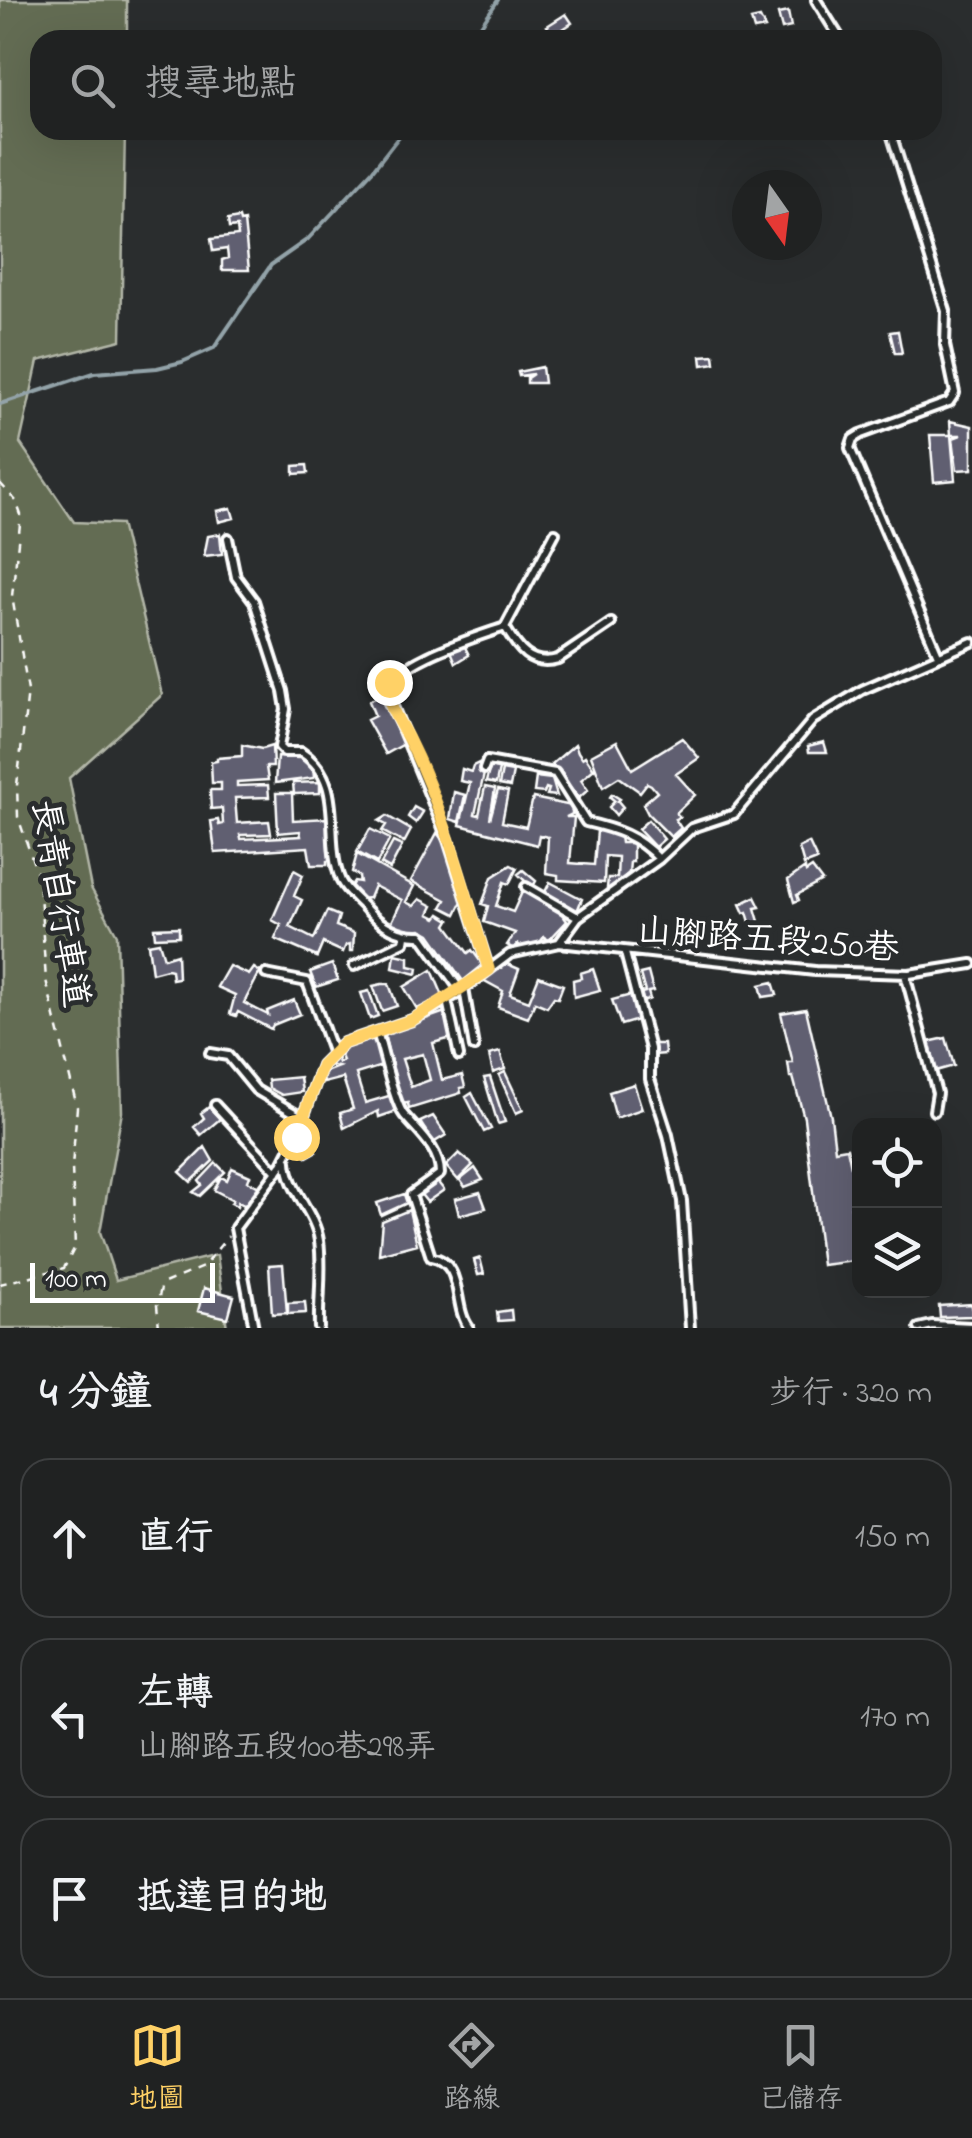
<!DOCTYPE html>
<html lang="zh-TW">
<meta charset="utf-8">
<style>
body{margin:0;font-family:"Indie Flower","LXGW WenKai TC",sans-serif;background:#282a2a;color:#f1f3f6}
.controls{position:absolute;right:30px;bottom:30px;display:grid;overflow:hidden;border-radius:20px;box-shadow:0 10px 40px #0002}
.controls button{width:90px;height:90px;display:grid;place-items:center;padding:0;border:0;border-bottom:2px solid #3d3f40;background:#202222;color:#f1f3f6;font:50px sans-serif}
.compass{position:absolute;left:732px;top:170px;width:90px;height:90px;border-radius:50%;background:#202222;box-shadow:0 10px 40px #0002;rotate:166deg}
.scale{position:absolute;left:30px;bottom:25px;width:185px;box-sizing:border-box;padding-left:10px;border:5px solid #fff;border-top:0;font-size:28px;line-height:35px;white-space:nowrap;color:#fff;-webkit-text-stroke:8px #2a2d2e;paint-order:stroke}
.stop{position:absolute;width:30px;height:30px;margin:-22px;border:8px solid #ffd166;border-radius:50%;background:#fff}
.stop.end{background:#ffd166;border-color:#fff;box-shadow:0 2px 10px #0008}
.list{margin:0;padding:0;list-style:none}
h2{display:flex;justify-content:space-between;align-items:center;height:130px;margin:0;padding:0 40px;font-size:42px}
h2 small{font-size:32px;font-weight:400;color:#a2a4a5}
.list li{display:grid;grid-template-columns:65px 1fr auto;gap:30px;align-items:center;box-sizing:border-box;height:160px;margin:0 20px 20px;padding:0 20px;border:2px solid #3d3f40;border-radius:30px}
.list b{display:block;font-size:38px;white-space:nowrap}
.list p{margin:0;font-size:32px;white-space:nowrap;color:#a2a4a5}
.list em{font-size:32px;font-style:normal;color:#a2a4a5}
.icon{flex:none;width:55px;height:55px;fill:none;stroke:currentColor;stroke-width:2;stroke-linecap:round;stroke-linejoin:round}
.map{position:relative;flex:none;width:972px;height:1328px;overflow:hidden}
.search{position:absolute;background:#202222;box-shadow:0 10px 40px #0002;left:30px;right:30px;top:30px;height:110px;display:flex;align-items:center;gap:25px;box-sizing:border-box;padding:0 35px;border-radius:30px;color:#a2a4a5;font-size:38px}
.sheet{height:670px;background:#202222}
nav{display:flex;justify-content:space-around;align-items:center;box-sizing:border-box;height:140px;border-top:2px solid #3d3f40;background:#202222;font-size:28px;color:#a2a4a5}
nav a{display:grid;justify-items:center;gap:5px}
nav .on{color:#ffd166}
.map>svg:first-child{display:block}
</style>
<div class="map">
<svg width="972" height="1328" viewBox="0 0 972 1328">
<rect width="100%" height="100%" fill="#2a2d2e"/>
<filter id="ink" filterUnits="userSpaceOnUse"><feTurbulence type="fractalNoise" baseFrequency=".01" numOctaves="2"/><feDisplacementMap in="SourceGraphic" scale="20" xChannelSelector="R" yChannelSelector="G"/><feConvolveMatrix kernelMatrix="1 2 1 2 8 2 1 2 1" color-interpolation-filters="sRGB"/></filter>
<g filter="url(#ink)">
<path fill="#646c52" stroke="#b2b6a8" stroke-width="2.5" d="M0,0h127v40h-87v90h85l-4,210 -83,21 -18,82 54,79 47,2 41,171 -93,83 22,110 26,47 5,177 -22,120 16,48 101,-25 10,73h-227z"/>
<g fill="none" stroke-linecap="round" stroke-linejoin="round">
<path stroke="#93a3a9" stroke-width="4" d="M471,40l27,-40
M0,404l94,-31 63,-5 25,-6 32,-14 57,-83 37,-26 64,-68 32,-41"/>
</g>
<path fill="#615f71" stroke="#fff" stroke-width="2.5" fill-rule="evenodd" d="M788,12l3,15 -9,2 -4,-15z
M566,14l6,9 -18,12 -7,-9z
M760,18l5,10 -11,2 -3,-10z
M239,218l1,4 4,-1 5,49h-27v-10l6,-2 -1,-9 -14,2 -2,-12 27,-3 -1,-9 -8,1 -1,-8z
M898,331l4,22h-7l-5,-21z
M714,355l1,8 -13,2 -1,-9z
M542,367l2,16h-17v-5l6,-4 -14,2 -1,-4z
M950,421l22,5v43l-15,1 -4,-32 8,-3h-10z
M930,435h21l4,45 -21,2z
M307,465l1,8 -14,1v-8z
M231,508l3,10 -15,4 -2,-11z
M220,534l2,20 -18,2 4,-20z
M464,645l5,10 -13,8 -5,-12z
M379,696l25,48 -18,10 -19,-34 8,-4 -6,-15z
M682,738l17,20 -23,16 19,21 -19,18 4,4 -5,2 6,9 -10,9 -23,-23 -5,-10 14,-12 -6,-7 -4,-2 -7,9 -21,-15 -16,10 -12,-32 26,-14 15,28z
M824,742l3,10h-18l-1,-6z
M575,744l3,8 4,6 3,-2 9,13 -13,11 7,10 -9,8 -27,-34z
M242,745l20,4 10,-3 1,21h-7l2,13 -31,2v4l31,-1 1,12 -34,1 2,25 32,-2 2,13 -31,1 1,4 60,-3 -1,-5 -22,2 -2,-40h16l1,27 35,-2 6,42 -7,1v4h-16l-3,-18 -93,6 -4,-32 7,-1 1,5 4,-1 -1,-16 -11,1 -1,-19h11v-7h-9l-1,-21 6,-1v-3l25,-2z
M277,757l23,1 13,8 1,12 -39,5z
M479,763l5,11 -9,40 4,1 6,-28 10,2 -5,30 8,-29 10,2 -6,30 24,5 7,-29 39,8v8l-6,3h8l-4,46 24,2 3,-34h6l17,5 1,7h12v19h-3l-1,11 -17,16 -5,-1 1,-10h9l1,-21 -13,-1 -1,27 -46,-3v-5l-12,-2 2,-36 -9,-2 -2,10 -77,-20 10,-42 -10,-2 2,-12 9,3 2,-6z
M490,767l9,2 -3,15 -10,-2z
M502,770l11,2 -3,15 -11,-2z
M536,777l16,2 5,17 -10,-1 2,-6 -3,-1 -2,5 -10,-1z
M320,782v11l-26,1 -1,-11z
M454,792l11,3 -6,27 -9,-3z
M612,794l8,5 -2,2 5,6 -7,8 -7,-8 6,-6 -5,-4z
M414,807l9,5 -7,11 -8,-6z
M387,816l24,14 -7,13 -22,-12 4,-6 -7,-4z
M648,820l16,19 -9,8 -17,-18z
M370,829l20,10 -13,24 -20,-11z
M437,833l8,10 18,57 -7,14 -14,-7 4,-7 -35,-19z
M393,842l9,4 -12,23 -9,-5z
M809,843l8,17 -13,5 -5,-17z
M357,854l57,32 -8,16 8,4 6,-7 13,7 -4,8 8,4 3,-4 10,6 -3,5 21,28 4,-3 11,15 -20,16 -33,-47 -9,-5 -19,2 -11,-7 11,-24 -28,-14 -5,12 -8,1 -10,-13 3,-5 6,1 -1,-6 -7,-4z
M511,865l6,3 -8,16 -5,-2 -8,24 17,6 10,-22 36,20 8,11 -18,19 -5,-3 -7,9 -16,1 -3,-3 -4,5 -7,-4 8,-12 -31,-11 4,-16 -6,-2 10,-27z
M805,868l1,4 6,-4 10,13 -25,14 2,5 -5,2 -6,-22z
M294,870l9,5 -9,21 8,4 -12,27 24,12 13,-28 12,5 -3,10 18,7 -1,18h-3v-7l-4,1 -3,7 -20,-9 -6,14 -42,-18 6,-14 -9,-5z
M523,870l13,11 -4,7 -14,-14z
M550,882l32,17 -5,12 -33,-17z
M755,897l5,10 -5,1 6,20 -9,1 -5,-17 -3,1 -4,-9z
M179,927v9l-24,1 -1,-9z
M159,942l5,16 13,-4 1,24 -6,1 -1,-9 -4,-1 -15,4 -4,-29z
M395,954l14,3v9l9,2 -1,6 -24,-6z
M505,963l14,6 -9,25 19,7 10,-25 24,9 -5,13 -4,-1 -7,10 -12,-5 -7,16 -30,-11 5,-16 -20,-11z
M332,964l6,16 -22,7 -6,-15z
M229,966l20,9 5,-7 6,4 -16,31 24,12 -1,-4 27,-11 6,14 -27,11 -2,4 -33,-17 -2,4 -6,-2 5,-19 -18,-8z
M593,969l7,21 -26,7 -1,-17 8,-2 -1,-5z
M432,970l11,26 -26,13 -13,-22z
M648,972l5,19 -5,1 2,7 -7,3 -2,-9 4,-1 -5,-18z
M773,982l4,13 -14,2 -3,-12z
M382,984h7l8,22 -15,5 -9,-25z
M369,991l9,25 -8,3 -9,-26z
M631,995l7,25 -17,5 -9,-25z
M806,1009l25,108 4,33 12,-2 5,23 8,-1v36l-9,1 4,54 -33,4 -18,-147 -11,-41h-3l-2,-14h5l-12,-50z
M445,1012l7,26 -19,5 9,37 20,-5 3,12 -5,1 1,5 -52,16 -1,-6 -6,1 -17,-65 1,-6zM423,1054l7,26 -19,7 -9,-28z
M376,1037l6,29 -26,8 9,29 27,-8 5,16 -18,6 -1,-6 -34,17 -4,-15 13,-4 -10,-31 -19,5 -1,-6 2,-5 13,-5 -9,-2 7,-11 3,9 4,-2 -4,-11z
M946,1038l8,28 -18,5 -8,-29z
M653,1044h11l1,10 -11,1z
M500,1052l5,17 -12,4 -4,-18z
M505,1072l18,38 -7,3 -17,-38z
M300,1077l2,15 -20,3 -13,-7 -1,-8z
M490,1077l15,45 -7,2 -14,-46z
M634,1084l8,25 -26,9 -7,-26z
M472,1093l19,36 -7,3 -18,-35z
M209,1107l11,12 -19,16 -7,-8 10,-9 -3,-5z
M433,1116l13,19 -13,8 -13,-21z
M310,1140l6,12 -9,5 -6,-12z
M205,1147l8,14 -22,21 -11,-10z
M459,1153l14,12 -15,15 -12,-14z
M216,1163l9,9 -25,24 -7,-4 9,-7 -3,-4z
M232,1168l18,8 -2,5 11,6 -13,19 -8,-4 -1,4 -6,-3 2,-3 -19,-10 7,-13 6,3z
M475,1168l8,12 -18,7 -5,-7z
M436,1180l8,10 -17,12 -8,-10z
M480,1192l6,16 -27,7 -4,-16z
M404,1194l3,9 -26,12 -4,-12z
M409,1210l8,34 -38,10 3,-33z
M480,1258l4,16 -6,1 -4,-15z
M283,1264l4,49 -15,1 -3,-49z
M204,1288l30,8 -6,22 -30,-7z
M305,1302l1,11 -18,1v-11z
M972,1304v12l-32,1 -1,-11z
M511,1310l1,10 -14,1 -1,-9z"/>
<g fill="none" stroke-linecap="round" stroke-linejoin="round">
<defs>
<path id="service" d="M816,0l25,40
M890,130l56,181 -1,34 10,48 -6,9 -88,32 -8,5 -3,9 88,207
M228,538l8,39 18,24 29,90 3,18 -7,38 5,5h17c47,30 21,86 40,129 5,10 18,20 26,29 15,16 32,26 54,25l40,56
M505,627c13,22 25,40 53,32l53,-36
M484,769l3,-8 68,12 31,49c30,7 52,14 73,37
M526,887l52,30
M559,943l19,-26 81,-58 33,-31 42,-14 79,-94 49,-30 110,-48
M625,953l25,96v30l18,56 14,66 8,127
M354,966l50,-24 1,-6
M489,970l-41,-130 -61,-148c5,-30 90,-55 118,-65l50,-94
M266,974l41,8 26,72
M905,974l32,119 -3,18
M464,989l10,58
M447,1000l12,56
M377,1032c6,18 17,71 27,83 14,17 36,34 36,59l-29,21 20,62c34,6 21,49 38,71
M210,1053l18,3 28,34 47,28
M215,1105l62,67
M287,1161c1,29 28,51 32,80 4,27 -1,59 0,87
M254,1328l-19,-100 46,-62 15,-29 26,-72 22,-22 68,-23 45,-26 53,-40 49,-11 256,28 94,3 63,-10
M919,1328l13,-3 40,2"/>
</defs>
<use href="#service" stroke="#fff" stroke-width="14"/>
<path stroke="#fff" stroke-width="2.5" stroke-dasharray="8 8" stroke-linecap="butt" d="M0,483l16,18 5,14 -9,81 16,95 -11,94 1,32 21,62 7,101 31,127 -5,60 3,80 -11,21 -64,16
M159,1328l-2,-23 5,-21 41,-17 25,-31"/>
<use href="#service" stroke="#2a2d2e" stroke-width="6"/>
</g>
</g>
<g fill="none" stroke-linecap="round" stroke-linejoin="round" filter="url(#ink)">
<path stroke="#ffd166" stroke-width="12" d="M296,1137l26,-72 22,-22 68,-23 77,-50c-24,-77 -44,-159 -80,-230 -10,-20 -24,-35 -20,-58"/>
</g>
<g text-anchor="middle" stroke-width="10" stroke-linejoin="round" paint-order="stroke">
<g font-size="35" fill="#fff" stroke="#2a2d2e">
<text transform="translate(62 903) rotate(81)" y="12">長青自行車道</text>
<text transform="translate(768 938) rotate(4)" y="12">山腳路五段250巷</text>
</g>
</g>
</svg>
<div class="controls">
<button><svg class="icon" aria-label="locate" viewBox="0 0 24 24"><circle cx="12" cy="12" r="6"/><path d="M12 2v4M12 18v4M2 12h4M18 12h4"/></svg></button>
<button><svg class="icon" aria-label="layers" viewBox="0 0 24 24"><path d="M12 4l9 5-9 5-9-5zM3 14l9 5 9-5"/></svg></button>
</div>
<svg class="compass" viewBox="-18 -18 36 36"><path d="M0-13l5 13h-10z" fill="#e53935"/><path d="M0 13l5-13h-10z" fill="#a2a4a5"/></svg>
<div class="scale">100 m</div>
<div class="stop" style="left:296px;top:1137px"></div>
<div class="stop end" style="left:389px;top:682px"></div>
<div class="search"><svg class="icon" aria-label="search" viewBox="0 0 24 24"><circle cx="10" cy="10" r="6"/><path d="M15 15l6 6"/></svg>搜尋地點</div>
</div>
<section class="sheet">
<h2>4 分鐘<small>步行 · 320 m</small></h2>
<ul class="list">
<li><svg class="icon" aria-label="ahead" viewBox="0 0 24 24"><path d="M12 20V5M6 11l6-6 6 6"/></svg><div><b>直行</b></div><em>150 m</em></li>
<li><svg class="icon" aria-label="left" viewBox="0 0 24 24"><path d="M17 20v-9H6M10 6l-5 5 5 5"/></svg><div><b>左轉</b><p>山腳路五段100巷298弄</p></div><em>170 m</em></li>
<li><svg class="icon" aria-label="arrive" viewBox="0 0 24 24"><path d="M6 21V4h12l-3 4 3 4H6"/></svg><div><b>抵達目的地</b></div></li>
</ul>
</section>
<nav>
<a class="on"><svg class="icon" aria-label="map" viewBox="0 0 24 24"><path d="M3 6l6-2 6 2 6-2v14l-6 2-6-2-6 2zM9 4v14M15 6v14"/></svg>地圖</a>
<a><svg class="icon" aria-label="directions" viewBox="0 0 24 24"><path d="M12 3l9 9-9 9-9-9zM9 14v-3h6M13 9l2 2-2 2"/></svg>路線</a>
<a><svg class="icon" aria-label="saved" viewBox="0 0 24 24"><path d="M7 4h10v16l-5-4-5 4z"/></svg>已儲存</a>
</nav>
